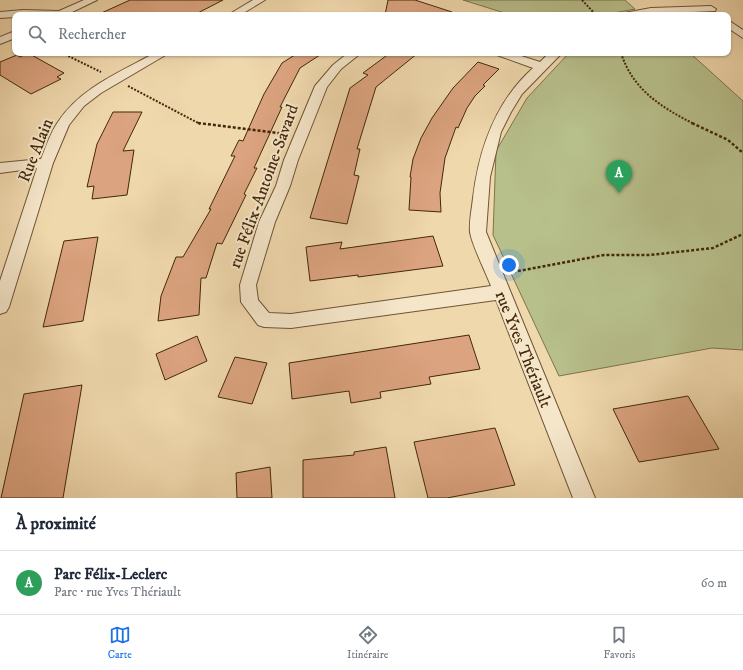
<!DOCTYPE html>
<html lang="fr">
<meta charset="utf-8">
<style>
body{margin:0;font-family:"IM FELL DW Pica",serif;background:#f2f2f3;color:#1f2937}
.you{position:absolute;left:509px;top:265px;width:14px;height:14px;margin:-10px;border:3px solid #fff;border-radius:50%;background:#1a73e8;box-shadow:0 0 0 6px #1a73e833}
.badge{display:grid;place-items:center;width:26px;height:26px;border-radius:50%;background:#1a73e8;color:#fff;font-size:13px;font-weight:700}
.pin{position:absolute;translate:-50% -33px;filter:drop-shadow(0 1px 2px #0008)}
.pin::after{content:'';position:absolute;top:21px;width:14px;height:12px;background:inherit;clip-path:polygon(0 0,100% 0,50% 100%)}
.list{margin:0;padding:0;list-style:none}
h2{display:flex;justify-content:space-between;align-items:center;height:52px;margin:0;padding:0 16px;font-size:17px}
h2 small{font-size:13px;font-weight:400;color:#747a83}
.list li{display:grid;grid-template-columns:26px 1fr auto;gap:12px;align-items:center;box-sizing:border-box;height:64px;padding:0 16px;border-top:1px solid #e0e1e3}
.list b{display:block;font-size:15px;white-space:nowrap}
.list p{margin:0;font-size:13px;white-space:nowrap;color:#747a83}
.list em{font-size:13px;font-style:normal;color:#747a83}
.icon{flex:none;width:22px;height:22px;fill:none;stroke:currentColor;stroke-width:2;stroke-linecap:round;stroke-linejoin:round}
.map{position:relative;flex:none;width:743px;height:498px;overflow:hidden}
.search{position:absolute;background:#fff;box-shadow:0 1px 3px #0004;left:12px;right:12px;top:12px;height:44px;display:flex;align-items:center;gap:10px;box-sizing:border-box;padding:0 14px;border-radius:8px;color:#747a83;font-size:15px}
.sheet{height:116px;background:#fff}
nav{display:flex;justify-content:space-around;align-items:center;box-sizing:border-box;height:56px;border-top:1px solid #e0e1e3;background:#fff;font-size:11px;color:#747a83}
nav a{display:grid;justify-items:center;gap:2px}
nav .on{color:#1a73e8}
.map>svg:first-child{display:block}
</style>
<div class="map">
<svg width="743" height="498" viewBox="0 0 743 498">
<rect width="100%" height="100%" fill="#f0d8ad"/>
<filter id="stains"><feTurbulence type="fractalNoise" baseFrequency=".005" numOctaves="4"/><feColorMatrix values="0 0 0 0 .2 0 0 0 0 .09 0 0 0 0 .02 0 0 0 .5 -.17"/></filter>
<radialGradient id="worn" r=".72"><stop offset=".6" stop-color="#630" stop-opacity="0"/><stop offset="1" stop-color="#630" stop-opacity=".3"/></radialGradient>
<path fill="#b7bf8b" stroke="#7d744a" d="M463,0h162l10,9 -32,6h-92z
M569,53h121l53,48v249l-31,-2 -153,28 -66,-141 3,-84 31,-53z"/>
<path fill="#dba37f" stroke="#43280a" d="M130,0h93l-29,15h-97z
M388,0h27l37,12v3h-67z
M28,53l36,20 -7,4 4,2 -30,15 -31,-19v-13l17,-7 3,2z
M298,53h25l-23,15 -20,39h2l-28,61h3l-13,26 2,1 -24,49 -5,-1 -11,35h-5l-2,37 -41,6 3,-25 15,-39h7l28,-48h-2l26,-53h-4l8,-16 4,1 21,-47 18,-31z
M390,53h28l-42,34 -19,62h3l-6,26 5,1 -12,48 -37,-6 40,-130 18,-13 -5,-2z
M478,62l21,7 -16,16 2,1 -10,10 -8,12 -9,20 -2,-1 -11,31 -5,35 1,19 -32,-2 2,-33h-1l3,-18 8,-21 11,-20 21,-30z
M113,112h29l-19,39 11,-1 -7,45 -35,4 2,-13 -7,1 10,-43z
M433,236l10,30 -85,11v-2l-48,6 -4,-34 36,-5 -2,7z
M98,237l-15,84 -40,6 21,-86z
M469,335l11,34 -51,8 2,7 -51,8 1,6 -30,5 -2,-12 -57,8 -3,-36z
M197,336l10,25 -42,19 -9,-26z
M235,357l32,6 -15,41 -34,-7z
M82,385l-19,113h-62l23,-104z
M688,396l31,53 -80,13 -26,-53z
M495,428l20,57 -68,13h-19l-14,-56z
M386,447l9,51h-92v-38l51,-5v-3z
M270,467l2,31h-35l-1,-25z"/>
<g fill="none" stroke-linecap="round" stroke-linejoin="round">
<defs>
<path id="street" d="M84,0h13l-31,15h-51v2l-15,1v-6l23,-2 36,1z
M253,0h12l-25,15h-12z
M711,6l5,3 -1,2 -92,4 1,-2 27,-5z
M728,20l15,10v8l-15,-10z
M15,31v7l-15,6v-7z
M155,53h14l-68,40 -17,13 -15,19 -16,38 -44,144 -3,5 -6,2v-33l37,-113 -37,5v-10l41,-4c5,-12 9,-26 17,-37 22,-34 62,-50 97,-69z
M348,53h13l-20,16 -14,18 -29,73 -8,26 -15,36 -19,63 2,15 11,13 22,1 200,-28c-5,-13 -19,-41 -21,-54 -1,-10 2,-24 3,-34 6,-49 22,-96 60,-130l-36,-13 -2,-2h17l28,9 9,-9h13l-40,41 -11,18 -10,20 -11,45 -4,55 109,266h-22l-77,-198 -205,28 -27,-1 -6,-2 -17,-23 -1,-17 19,-63 17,-36 8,-26 31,-74 18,-21z"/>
</defs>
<use href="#street" stroke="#6e5433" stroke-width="2"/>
<path stroke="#43280a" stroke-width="2" stroke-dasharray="2 1.5" stroke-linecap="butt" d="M582,0l14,15
M62,53l39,19
M621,53c12,37 40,54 73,71
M128,86l72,38"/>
<path stroke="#43280a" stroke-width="2.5" stroke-dasharray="3 2" stroke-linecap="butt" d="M198,123l88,11
M692,123l36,17 15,13
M513,272l91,-17h46l63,-7 30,-14"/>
<use href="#street" fill="#f5e6ca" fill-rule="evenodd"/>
</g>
<g text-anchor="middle" stroke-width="4" stroke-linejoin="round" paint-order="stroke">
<g font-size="17" fill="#43280a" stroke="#f5e6ca">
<text transform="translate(35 150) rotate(-68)" y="6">Rue Alain</text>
<text transform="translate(263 186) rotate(-70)" y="6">rue Félix-Antoine-Savard</text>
<text transform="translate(524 349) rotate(68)" y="6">rue Yves Thériault</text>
</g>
</g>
<rect width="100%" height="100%" filter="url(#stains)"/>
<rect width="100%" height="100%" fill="url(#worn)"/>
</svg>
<div class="you"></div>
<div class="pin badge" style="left:619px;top:193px;background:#2e9e5b">A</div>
<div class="search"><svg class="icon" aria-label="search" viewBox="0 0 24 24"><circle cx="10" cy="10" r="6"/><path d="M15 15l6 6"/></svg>Rechercher</div>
</div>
<section class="sheet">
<h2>À proximité<small></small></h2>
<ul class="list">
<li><span class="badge" style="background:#2e9e5b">A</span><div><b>Parc Félix-Leclerc</b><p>Parc · rue Yves Thériault</p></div><em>60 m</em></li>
</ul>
</section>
<nav>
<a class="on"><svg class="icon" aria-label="map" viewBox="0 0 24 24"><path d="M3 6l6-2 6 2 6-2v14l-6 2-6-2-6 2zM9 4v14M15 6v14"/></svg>Carte</a>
<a><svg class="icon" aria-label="directions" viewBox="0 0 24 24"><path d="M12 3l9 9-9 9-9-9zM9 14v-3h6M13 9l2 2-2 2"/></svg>Itinéraire</a>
<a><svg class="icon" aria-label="saved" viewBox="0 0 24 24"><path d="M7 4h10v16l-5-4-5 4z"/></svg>Favoris</a>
</nav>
